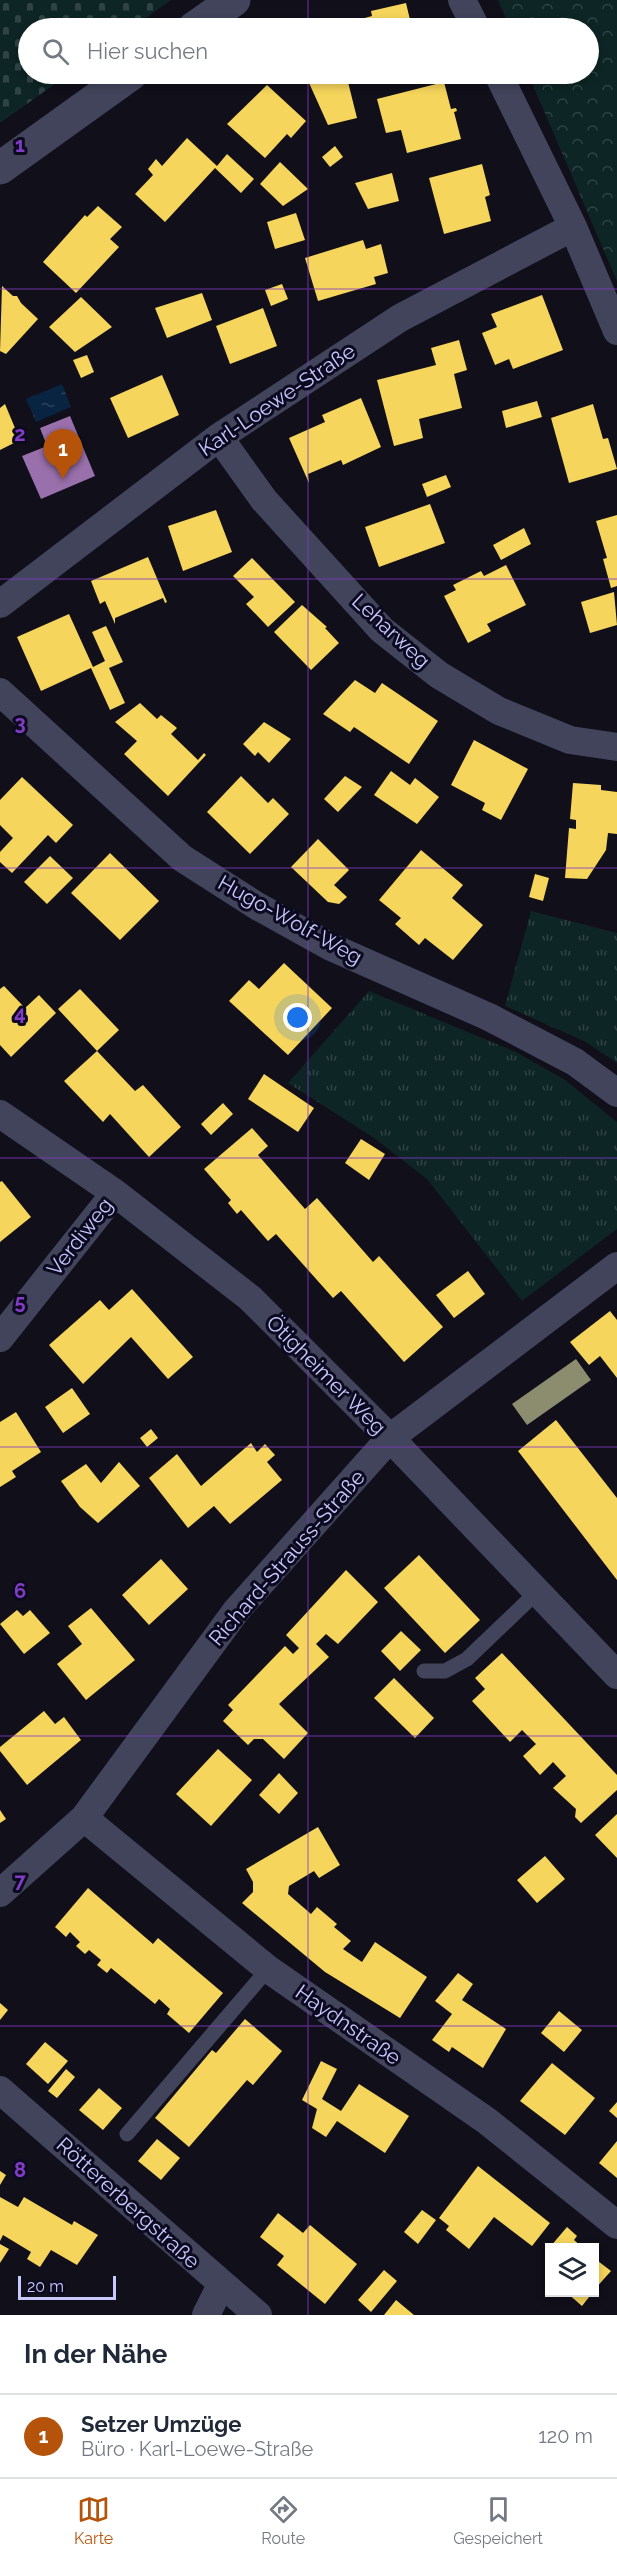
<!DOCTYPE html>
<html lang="de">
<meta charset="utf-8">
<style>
body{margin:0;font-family:Raleway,sans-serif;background:#f6f6f7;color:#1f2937}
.controls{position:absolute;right:18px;bottom:18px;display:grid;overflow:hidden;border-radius:0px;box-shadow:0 3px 9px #0003}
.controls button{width:54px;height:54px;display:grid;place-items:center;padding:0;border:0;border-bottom:2px solid #e0e1e3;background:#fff;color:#1f2937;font:30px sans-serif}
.scale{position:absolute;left:18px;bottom:15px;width:98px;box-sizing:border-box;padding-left:6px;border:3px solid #c9c8ff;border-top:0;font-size:16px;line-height:21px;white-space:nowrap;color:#c9c8ff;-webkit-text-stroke:4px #0c0a1f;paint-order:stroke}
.you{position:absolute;left:298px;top:1018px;width:21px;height:21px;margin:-15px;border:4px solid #fff;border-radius:50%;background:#1a73e8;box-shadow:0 0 0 9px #1a73e833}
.badge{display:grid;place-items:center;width:39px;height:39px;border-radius:50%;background:#b45309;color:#fff;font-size:20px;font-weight:700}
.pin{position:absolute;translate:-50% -50px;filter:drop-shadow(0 2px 3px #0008)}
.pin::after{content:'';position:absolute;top:32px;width:21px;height:18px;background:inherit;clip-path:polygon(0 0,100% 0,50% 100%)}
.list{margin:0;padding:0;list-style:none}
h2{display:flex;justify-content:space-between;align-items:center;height:78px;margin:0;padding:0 24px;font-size:26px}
h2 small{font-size:20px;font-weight:400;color:#747a83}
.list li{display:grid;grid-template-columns:39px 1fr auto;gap:18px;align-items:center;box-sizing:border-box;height:84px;padding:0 24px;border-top:2px solid #e0e1e3}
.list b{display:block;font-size:22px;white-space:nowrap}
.list p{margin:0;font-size:20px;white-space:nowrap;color:#747a83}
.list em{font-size:20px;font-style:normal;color:#747a83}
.icon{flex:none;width:33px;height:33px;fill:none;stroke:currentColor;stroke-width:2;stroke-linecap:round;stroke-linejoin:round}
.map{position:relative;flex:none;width:617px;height:2315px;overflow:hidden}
.search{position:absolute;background:#fff;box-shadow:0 3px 9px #0003;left:18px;right:18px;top:18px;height:66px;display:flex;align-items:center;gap:15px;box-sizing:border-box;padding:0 21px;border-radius:33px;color:#747a83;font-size:22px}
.sheet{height:162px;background:#fff}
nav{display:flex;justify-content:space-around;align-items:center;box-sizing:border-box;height:84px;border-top:2px solid #e0e1e3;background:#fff;font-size:16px;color:#747a83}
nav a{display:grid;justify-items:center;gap:3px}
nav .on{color:#b45309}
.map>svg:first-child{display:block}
</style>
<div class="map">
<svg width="617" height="2315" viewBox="0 0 617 2315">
<defs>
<pattern id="grass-tufts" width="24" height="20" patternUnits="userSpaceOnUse" patternTransform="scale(1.5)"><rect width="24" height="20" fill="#0d2524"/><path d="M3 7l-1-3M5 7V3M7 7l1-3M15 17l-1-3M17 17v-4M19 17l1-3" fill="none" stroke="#2f4345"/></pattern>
<pattern id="cemetery-stones" width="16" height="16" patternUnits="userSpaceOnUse" patternTransform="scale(1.5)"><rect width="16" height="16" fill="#0d2524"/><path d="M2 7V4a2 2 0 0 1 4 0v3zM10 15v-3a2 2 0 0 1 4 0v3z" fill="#2f4345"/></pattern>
<pattern id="park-crowns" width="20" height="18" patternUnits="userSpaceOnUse" patternTransform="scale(1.5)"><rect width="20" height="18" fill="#0d2524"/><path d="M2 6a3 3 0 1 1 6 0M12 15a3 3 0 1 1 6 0" fill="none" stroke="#2f4345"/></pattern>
<pattern id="water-ripples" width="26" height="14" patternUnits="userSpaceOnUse" patternTransform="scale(1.5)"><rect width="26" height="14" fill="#092441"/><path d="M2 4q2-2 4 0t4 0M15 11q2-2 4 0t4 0" fill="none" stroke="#2c425e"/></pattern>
</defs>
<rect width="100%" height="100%" fill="#100f1a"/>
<path fill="url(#grass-tufts)" d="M531,911l86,22v130l-33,-22 -79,-35z
M369,991l147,61 49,28 52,42v107l-95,72 -95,-122 -53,-41 -86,-55z"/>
<path fill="url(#cemetery-stones)" d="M0,0h171l-39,28h-104v46h41l-69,49z"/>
<path fill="url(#park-crowns)" d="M498,0h119v281l-89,-207h60v-46h-78z"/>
<path fill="url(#water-ripples)" d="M62,384l9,23 -35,15 -10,-23z"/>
<path fill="#f6d55c" d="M406,3l6,25h-49l-2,-9 11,-3 -1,-5z
M305,74h41l11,44 -29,7z
M444,82l7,27 5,-1 1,3 -3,1 7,27 -54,14 -6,-23 -15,3 -9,-34z
M267,85l39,36 -15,17 -4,-4 -22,24 -38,-34z
M187,138l30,28 10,-12 27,25 -13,14 -26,-25 -50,54 -30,-28 18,-19 -5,-6 8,-10 6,7z
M335,146l8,11 -13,10 -8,-10z
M280,162l28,27 -25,17 -23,-22z
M482,164l8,31 -5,2 6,24 -47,13 -15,-56z
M392,173l7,28 -31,8 -13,-26z
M98,206l24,21 -12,12 9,8 -43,46 -33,-31 42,-47 2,2z
M296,213l9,27 -30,9 -8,-27z
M363,240l3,9 15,-5 7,29 -14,4 2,7 -58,17 -13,-43z
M282,284l6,15 -17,7 -6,-16z
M2,286l11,10h4l4,7 17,16 -32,35 -6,-3z
M202,293l10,27 -45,18 -12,-30z
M542,295l21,55 -50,19 -4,-10 -14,6 -13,-32 15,-6 -6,-13z
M81,297l31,30 -37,25 -26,-25z
M263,308l14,38 -47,18 -14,-38z
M459,340l8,30 -13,4 8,34 -43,11 4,19 -29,8 -17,-66 59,-15 -5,-17z
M87,355l7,17 -13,6 -8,-18z
M162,375l17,40 -51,23 -18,-40z
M361,398l20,49 -38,18 -2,-5 -33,14 1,9 -20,-45 36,-16 -3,-7z
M537,401l5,16 -36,11 -4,-17z
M5,404l15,36 -20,10v-42z
M593,404l10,35 5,-1 9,31 -48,14 -18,-65z
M446,475l5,12 -24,10 -5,-13z
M430,504l15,39 -66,24 -14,-40z
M216,510l16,42 -49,19 -15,-45z
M617,515v71l-6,2 -8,-29 4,-1 -11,-37z
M524,528l7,16 -30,16 -8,-15z
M148,557l19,45 -2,1 -2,-5 -48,20v6l-10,-23 -5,3 -9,-23z
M252,558l43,44 -27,25 -22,-23 8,-7 -21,-21z
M506,565l20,40 -39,19 4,7 -23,12 -24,-47 12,-6 -3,-5 28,-14 3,5z
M614,592l3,33 -27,8 -9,-31z
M302,605l25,22 -2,1 14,15 -28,27 -37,-38z
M69,614l24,53 12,-6 -13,-29 14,-6 17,36 -14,6 16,35 -15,7 -19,-42 -50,23 -24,-54z
M355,680l20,13 7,-10 56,38 -29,43 -55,-37 -4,5 -27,-18z
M140,703l17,16 4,-4 16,13 -6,6 27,26 6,-7 2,2 -38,41 -44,-42 13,-13 -22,-19z
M264,722l27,17 -22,24 -11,-11 -3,4 -12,-12z
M474,740l54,29 -27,51 -19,-10 3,-7 -34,-18z
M391,771l19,14 5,-7 24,19 -22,27 -43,-29z
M241,776l27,27 5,-5 16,16 -39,40 -43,-42z
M345,776l17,11 -24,25 -14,-13z
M22,777l51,48 -17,18 -8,-8 -36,38 -12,-11v-10l13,-14 -13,-13v-25z
M573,783l28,2v5l16,2v42l-9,-1 -2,17 -19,29 -22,-1 4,-50 7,1v-9l-6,-1z
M318,839l31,31 -15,15 13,12 -8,7 -11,-2 -37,-35z
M421,850l42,35 -11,13 31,27 -30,35 -28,-22 -6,7 -24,-21 6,-6 -22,-18z
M110,853l49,48 -39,39 -49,-47z
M50,856l23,22 -26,26 -23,-22z
M535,874l14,4 -6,23 -14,-4z
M284,963l48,45 -44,47 -59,-54 20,-21 10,9z
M4,986l21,22 14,-13 17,18 -45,44 -11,-12v-56z
M80,989l39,41 -22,21 -39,-42z
M97,1051l38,40 8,-6 38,42 -32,30 -39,-43 -7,8 -39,-41z
M264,1074l50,34 -16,24 -50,-33z
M223,1103l10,11 -22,21 -10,-11z
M252,1128l16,18 -10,9 47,54 12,-11 56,64 6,-6 64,71 -39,35 -63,-71 -8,7 -57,-64 -8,7 -27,-31 -4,4 -9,-11 3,-3 -27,-31z
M361,1139l24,15 -16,26 -24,-17z
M2,1181l29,36 -31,25v-60z
M468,1271l17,23 -31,24 -18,-23z
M132,1289l61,68 -25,22 -37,-42 -48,47 -34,-39 51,-45 9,10z
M610,1311l7,9v58l-17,-22 -11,9 -19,-23z
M72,1388l18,26 -27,19 -18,-26z
M16,1412l25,40 -29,19 4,6 -16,10v-65z
M556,1420l61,78v82l-99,-129z
M151,1429l7,9 -11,9 -7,-9z
M251,1443l6,9 8,-8 10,11 -8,7 15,18 -52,44 -16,-18 -26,22 -39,-50 28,-24 24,32z
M119,1462l21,24 -42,37 -18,-16 -19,-26 25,-17 15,19z
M419,1555l61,65 -35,33 -61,-65z
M161,1559l27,30 -39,36 -27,-30z
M346,1570l32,32 -40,42 -12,-10 -10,10 13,13 -50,47 29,29 -24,26 -21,-20h-9l-6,6 -25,-24 10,-11 -5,-5 57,-59 8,8 6,-6 -13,-13z
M91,1608l44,52 -49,40 -29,-36 25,-20 -14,-18z
M17,1610l6,6 7,-6 20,23 -26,21 -24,-30z
M401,1631l20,19 -21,21 -19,-20z
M502,1653l115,122v15l-36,33 -6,-6 1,-8 -23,-21 13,-12 -13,-14 -13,13 -17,-19 13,-12 -14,-14 -12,12 -38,-41 13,-12 -10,-11z
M394,1678l40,40 -19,20 -41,-40z
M44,1711l11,13 9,-7 17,23 -54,45 -27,-34v-4z
M218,1749l34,31 -41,46 -35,-32z
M279,1773l19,20 -19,21 -20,-19z
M0,1810l6,9 -6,4z
M617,1814v44l-22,-23z
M318,1827l22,38 -21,13 -5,-7 -25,15 -1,8 23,20 6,-7 20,17 -3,3 17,14 -8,8 19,13 13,-20 52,35 -27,41 -75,-46 -83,-69 11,-11v-10l-7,-13z
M545,1856l20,23 -28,24 -20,-23z
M88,1888l65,56 5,-6 65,55 -34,40 -22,-19 3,-5 -11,-10 -4,5 -44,-36 -4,5 -10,-8 4,-5 -12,-10 -4,4 -9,-8 4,-4 -10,-10 -4,5 -11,-10z
M458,1973l15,11 -11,16 44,29 -23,39 -31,-21 -3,5 -17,-12 20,-26 -17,-13z
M0,2003l8,7 -8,10z
M559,2011l23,19 -18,22 -23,-19z
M245,2019l37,32 -29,34 -6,-5 -58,67 -34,-29 57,-68 4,3z
M45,2042l23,19 -20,23 -22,-20z
M321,2061l16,8 -15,30 19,12 18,-27 50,32 -24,37 -48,-32 -11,16 -14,-9 5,-19 -15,-9z
M552,2063l43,35 -30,37 -45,-34z
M66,2069l9,8 -18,21 -9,-7z
M99,2088l23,20 -19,22 -24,-20z
M617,2102v16l-8,-7z
M157,2139l23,19 -19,22 -23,-19z
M617,2141v37l-18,-15z
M478,2166l72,57 -18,23 -38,-29 -25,32 -23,-19 3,-4 -10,-8z
M0,2171l6,4 -6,10z
M0,2197l18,10 6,-10 48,28 2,-4 24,14 -21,30 -26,-15 -11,17 -13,-8 4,-7 -28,-17 -3,6z
M422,2210l14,10 -18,24 -14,-12z
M278,2213l25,20 7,-8 47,39 -32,40 -48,-39 7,-9 -24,-19z
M567,2227l10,9 -3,4 8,7h-32z
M0,2244l9,5 -9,14z
M594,2258l17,13 -17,19z
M384,2270l13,11 -26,31 -13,-12z
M566,2292h27l-11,14z
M396,2300l18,15h-30z"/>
<path fill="#9970ab" d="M70,416l25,60 -54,23 -19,-43 25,-10 -7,-18z"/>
<path fill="#8c8c6e" d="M576,1359l15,21 -64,45 -15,-21z"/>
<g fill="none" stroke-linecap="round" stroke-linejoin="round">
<path stroke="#42445c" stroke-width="15" d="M424,1671h21l22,-12 70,-67
M127,2134l141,-165"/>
<path stroke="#42445c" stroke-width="28" d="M462,0l14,28
M498,74l75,153 44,104
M219,437l45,63 118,130 57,45 60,36 71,29 47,7
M0,604l219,-167 181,-119 173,-91
M0,692l182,166 75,48 74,41 158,70 86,45 42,31
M0,1114l115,79 135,105 140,140 227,237
M0,1338l115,-145
M84,1818l184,151 219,152 130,104
M0,1893l84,-75 152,-207 154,-173 227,-172
M0,2090l258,225
M206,2315l15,-30"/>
<path stroke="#42445c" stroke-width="33" d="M194,28l40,-28
M0,168l131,-94"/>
</g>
<path fill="none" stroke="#833cc5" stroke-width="1.5" stroke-opacity="0.55" d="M308,0v28M308,74v2241M0,289h617M0,579h617M0,868h617M0,1158h617M0,1447h617M0,1736h617M0,2026h617"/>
<g text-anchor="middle" stroke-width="6" stroke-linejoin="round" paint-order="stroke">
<g font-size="21" fill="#c9c8ff" stroke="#0c0a1f">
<text transform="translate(277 400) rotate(-34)" y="7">Karl-Loewe-Straße</text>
<text transform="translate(391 631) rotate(43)" y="7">Leharweg</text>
<text transform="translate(290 920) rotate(29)" y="7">Hugo-Wolf-Weg</text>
<text transform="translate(80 1237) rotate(-52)" y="7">Verdiweg</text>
<text transform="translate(326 1375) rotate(45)" y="7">Ötigheimer Weg</text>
<text transform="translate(287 1558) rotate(-49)" y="7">Richard-Strauss-Straße</text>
<text transform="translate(348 2025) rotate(35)" y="7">Haydnstraße</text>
<text transform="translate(128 2203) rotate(42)" y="7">Röttererbergstraße</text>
</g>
</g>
<g font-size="20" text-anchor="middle" font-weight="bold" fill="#833cc5" stroke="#0c0a1f" stroke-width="6" stroke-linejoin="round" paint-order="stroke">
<text x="20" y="152">1</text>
<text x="20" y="441">2</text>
<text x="20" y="730">3</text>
<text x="20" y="1020">4</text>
<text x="20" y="1309">5</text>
<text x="20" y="1598">6</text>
<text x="20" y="1888">7</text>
<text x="20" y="2177">8</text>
</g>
</svg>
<div class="controls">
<button><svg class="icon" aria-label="layers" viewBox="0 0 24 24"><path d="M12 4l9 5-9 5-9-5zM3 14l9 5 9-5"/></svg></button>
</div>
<div class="scale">20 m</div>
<div class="you"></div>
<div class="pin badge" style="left:63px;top:479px">1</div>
<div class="search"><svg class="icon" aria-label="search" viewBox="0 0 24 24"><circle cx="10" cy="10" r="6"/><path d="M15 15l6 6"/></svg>Hier suchen</div>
</div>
<section class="sheet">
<h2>In der Nähe<small></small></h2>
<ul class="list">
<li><span class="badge">1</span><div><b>Setzer Umzüge</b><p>Büro · Karl-Loewe-Straße</p></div><em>120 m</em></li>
</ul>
</section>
<nav>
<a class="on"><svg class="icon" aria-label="map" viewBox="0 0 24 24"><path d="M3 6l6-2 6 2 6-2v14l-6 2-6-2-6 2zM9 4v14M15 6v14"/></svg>Karte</a>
<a><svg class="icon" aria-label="directions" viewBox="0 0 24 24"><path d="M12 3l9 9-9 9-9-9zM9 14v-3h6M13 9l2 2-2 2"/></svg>Route</a>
<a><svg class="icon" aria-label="saved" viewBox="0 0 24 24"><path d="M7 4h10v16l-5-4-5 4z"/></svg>Gespeichert</a>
</nav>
